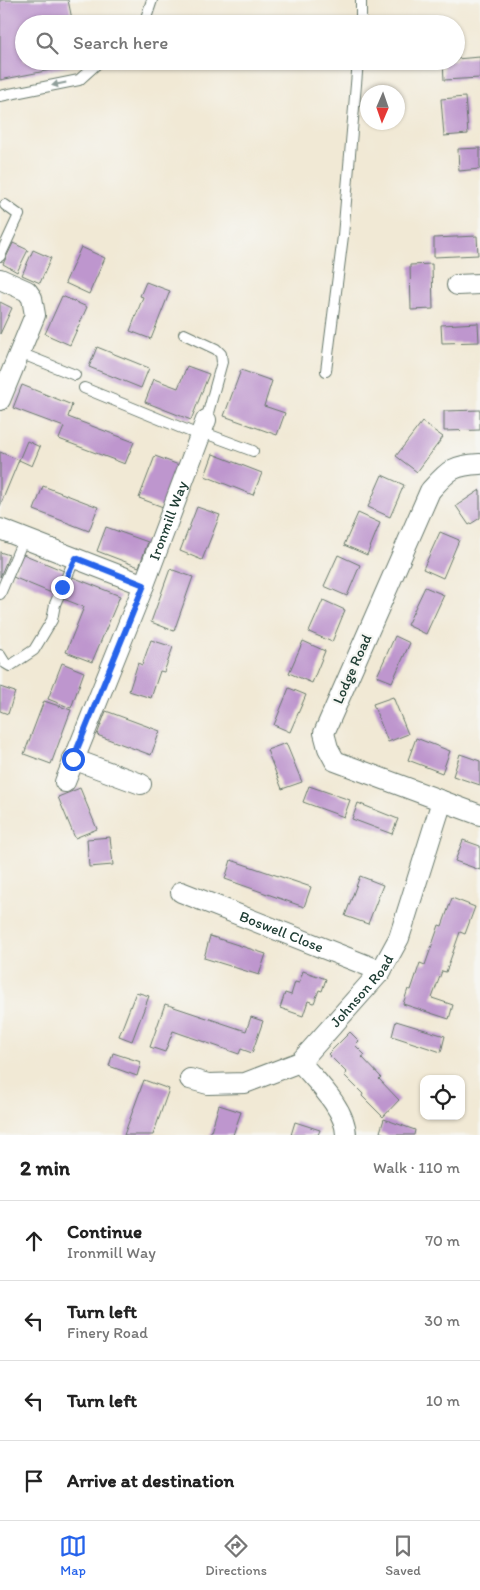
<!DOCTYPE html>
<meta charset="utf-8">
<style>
body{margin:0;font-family:Itim,sans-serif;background:#f6f6f6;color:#222}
.controls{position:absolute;right:15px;bottom:15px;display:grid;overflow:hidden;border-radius:10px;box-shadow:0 1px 4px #0004}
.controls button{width:45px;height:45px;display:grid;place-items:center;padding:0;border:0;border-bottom:1px solid #e0e0e0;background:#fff;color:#222;font:25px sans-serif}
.compass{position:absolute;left:360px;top:85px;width:45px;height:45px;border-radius:50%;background:#fff;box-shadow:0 1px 4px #0004;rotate:182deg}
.stop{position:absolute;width:15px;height:15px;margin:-11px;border:4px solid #2563eb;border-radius:50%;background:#fff}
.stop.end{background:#2563eb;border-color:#fff;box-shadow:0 1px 5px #0008}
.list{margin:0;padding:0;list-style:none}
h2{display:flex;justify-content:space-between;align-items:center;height:65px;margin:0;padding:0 20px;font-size:21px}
h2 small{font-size:16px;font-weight:400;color:#767676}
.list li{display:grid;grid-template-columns:32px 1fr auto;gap:15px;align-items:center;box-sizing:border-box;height:80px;padding:0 20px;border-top:1px solid #e0e0e0}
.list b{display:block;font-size:19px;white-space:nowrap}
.list p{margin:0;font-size:16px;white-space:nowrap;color:#767676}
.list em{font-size:16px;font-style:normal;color:#767676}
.icon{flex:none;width:28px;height:28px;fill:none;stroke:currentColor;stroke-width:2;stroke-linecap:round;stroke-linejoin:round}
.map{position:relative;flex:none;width:480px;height:1135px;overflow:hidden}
.search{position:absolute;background:#fff;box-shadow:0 1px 4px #0004;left:15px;right:15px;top:15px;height:55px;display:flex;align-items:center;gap:12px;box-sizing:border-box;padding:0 18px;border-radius:28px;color:#767676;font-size:19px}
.sheet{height:385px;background:#fff}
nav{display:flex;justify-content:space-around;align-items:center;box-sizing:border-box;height:70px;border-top:1px solid #e0e0e0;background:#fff;font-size:14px;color:#767676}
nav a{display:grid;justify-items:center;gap:2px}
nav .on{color:#2563eb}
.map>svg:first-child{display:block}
</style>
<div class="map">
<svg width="480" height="1135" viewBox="0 0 480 1135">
<rect width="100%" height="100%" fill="#f6f6f2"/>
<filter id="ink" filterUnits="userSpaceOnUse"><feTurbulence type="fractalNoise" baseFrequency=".02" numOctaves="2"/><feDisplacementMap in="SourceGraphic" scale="10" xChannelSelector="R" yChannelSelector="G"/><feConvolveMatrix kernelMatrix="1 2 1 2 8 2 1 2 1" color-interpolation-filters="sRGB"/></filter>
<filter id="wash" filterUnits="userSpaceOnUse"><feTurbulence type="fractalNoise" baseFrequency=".0096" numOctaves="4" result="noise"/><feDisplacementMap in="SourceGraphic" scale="20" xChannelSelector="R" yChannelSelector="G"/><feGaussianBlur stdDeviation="1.12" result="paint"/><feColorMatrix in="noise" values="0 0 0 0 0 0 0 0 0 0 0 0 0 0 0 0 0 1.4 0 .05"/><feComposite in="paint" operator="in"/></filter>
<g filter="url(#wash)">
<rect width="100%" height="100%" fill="#f1e9d5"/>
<g id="blocks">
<path fill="#be96ce" d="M0,0h68l5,24h-49v37h56l1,3 -81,16z
M480,57v21l-36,2 -1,-19h13v-2z
M465,97l3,37 -24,2 -3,-37z
M480,148v21l-21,2 -1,-22z
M477,236l1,19 -44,2v-19z
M13,243l15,7 -11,22 -14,-8z
M81,247l24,11 -16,36 -24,-11z
M33,250l18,8 -11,25 -18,-8z
M432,264l1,45 -22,1 -1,-45z
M146,282l24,9 -19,48 -21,-8 13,-34 -3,-1z
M62,296l25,11 -17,38 -25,-11z
M0,302l12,6 -12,26z
M478,323l1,19 -37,1 -1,-18z
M97,347l52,21 -8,20 -52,-21z
M187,366l22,8 -18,46 -46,-18 9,-23 24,9z
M241,370l31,11 -8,25 21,7 -8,22 -53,-19z
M22,385l50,20 -4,12 66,25 -9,22 -66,-25 5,-12 -51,-19z
M480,410v20l-36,1v-20z
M422,422l21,15 -26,35 -21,-16z
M27,441l13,6 -8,19 -13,-6z
M0,452l19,8 -19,46z
M213,454l49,19 -9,22 -48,-19z
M155,456l24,9 -16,42 -24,-9z
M382,475l22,10 -14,32 -22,-10z
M43,486l55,21 -9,24 -55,-21z
M480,490v28l-11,7 -13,-19z
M197,507l23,8 -18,45 -22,-9z
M358,513l22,10 -13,32 -23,-10z
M106,527l42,15 -9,25 -42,-16z
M440,532l19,8 -16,38 -20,-9z
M0,552l9,3 -9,22z
M23,554l41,17 -10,23 -41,-17z
M338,555l22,10 -13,31 -23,-10z
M170,569l23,8 -19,54 -23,-9z
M70,576l50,20 -28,66 -26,-10 18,-45 -23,-9z
M425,587l19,8 -18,39 -19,-9z
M323,600l22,10 -13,32 -23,-10z
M395,636l15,7 -18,39 -15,-6z
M151,640l22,7 -9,25 -4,-1 -9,27 -22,-7 9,-28 4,2z
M303,641l22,10 -13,32 -23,-10z
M62,663l22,9 -13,36 -23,-9z
M0,687l15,5 -7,22 -8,-3z
M289,688l17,7 -16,37 -16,-7z
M393,697l15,37 -20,8 -15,-38z
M44,701l27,9 -20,54 -27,-10z
M106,711l54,20 -9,24 -54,-20z
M416,738l34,13 -8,22 -34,-13z
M286,743l16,39 -20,7 -15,-39z
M460,754l20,7v24l-27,-9z
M309,786l41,14 -6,17 -41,-15z
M80,788l17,41 -22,9 -17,-41z
M358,803l40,16 -6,15 -40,-15z
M110,837l3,28 -24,2 -2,-28z
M463,840l17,6v24l-25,-9z
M231,860l80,27 -7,20 -79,-28z
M360,876l23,9 -15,39 -23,-8z
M452,898l23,9 -10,27 -5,-2 -14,40 -4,-1 -10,27 21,7 -4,14 -46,-15 5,-15 3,1 9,-27 5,2 14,-40 3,1z
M210,936l56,18 -7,21 -55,-17z
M303,971l23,8 -4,12 -3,-1 -5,13 -6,-2 -5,15 -23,-8 5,-15 6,2 4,-13 4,1z
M136,992l13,4 -17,45 -13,-5z
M165,1004l81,27 5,-14 12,4 -11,32 -11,-4 -2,5 -66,-23 -8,21 -15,-5z
M396,1021l49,15 -4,16 -49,-16z
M350,1032l9,9 -4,4 10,10 -3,2 19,20 -2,2 20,21 -16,17 -21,-21 1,-2 -19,-19 3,-2 -19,-19z
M113,1053l28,9 -4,14 -28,-10z
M144,1080l25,9 -16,46h-29z
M219,1105l22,7 -8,23h-23z
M384,1119l31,11 -1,5h-26l-8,-3z
M295,1122l25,8 -2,5h-27z"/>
</g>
</g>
<g filter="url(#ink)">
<use href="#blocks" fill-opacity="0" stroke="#68796c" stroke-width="1"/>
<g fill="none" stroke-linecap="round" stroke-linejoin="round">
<defs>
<path id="service" d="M144,24l8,-24
M361,24v-24
M0,96l79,-16 21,-19
M0,256l19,-41 -14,-10
M184,334l32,15 5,5 1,8 -16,58
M20,353l55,22
M326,371l17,-135 15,-175
M84,388l117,48
M202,432l51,19
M0,594l24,-56
M0,655l5,8 5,3 24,-16 18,-30 3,-16 20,-46"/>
<g id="minor">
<path d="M0,279l27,12 5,7 3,17 -35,85"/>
<path d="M457,285l23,-1"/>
<path d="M480,464c-28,1 -32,7 -50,27l-106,242 4,15 7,13 145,54"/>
<path d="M0,529l144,56"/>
<path d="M73,759l68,25"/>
<path id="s1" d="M65,782l79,-197 62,-165"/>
<path id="s2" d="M181,892l200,79"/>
<path d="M300,1062c16,19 46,47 46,73"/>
<path id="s3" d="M190,1079l18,5 37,-1 55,-21 81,-91 18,-33 43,-137"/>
</g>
</defs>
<use href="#service" stroke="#68796c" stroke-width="12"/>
<use href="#minor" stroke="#68796c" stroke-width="22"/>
<use href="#service" stroke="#fff" stroke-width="10"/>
<use href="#minor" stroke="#fff" stroke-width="20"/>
</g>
<defs><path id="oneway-solid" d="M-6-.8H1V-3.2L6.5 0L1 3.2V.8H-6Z" transform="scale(1.25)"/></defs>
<use fill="#8f9e9a" href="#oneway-solid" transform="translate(59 84) rotate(168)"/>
</g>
<g fill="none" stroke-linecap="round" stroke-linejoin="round" filter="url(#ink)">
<path stroke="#2563eb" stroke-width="6" d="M62,587l14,-29 68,27 -71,174"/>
</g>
<g text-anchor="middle" stroke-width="4.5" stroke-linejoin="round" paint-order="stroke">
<g font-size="15" fill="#1f3d34" stroke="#f6f6f2">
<text dy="5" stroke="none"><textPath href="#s1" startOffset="281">Ironmill Way</textPath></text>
<text transform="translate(352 669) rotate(-66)" y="5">Lodge Road</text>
<text dy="5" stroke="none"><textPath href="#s2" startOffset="108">Boswell Close</textPath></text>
<text dy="5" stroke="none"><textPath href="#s3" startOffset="209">Johnson Road</textPath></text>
</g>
</g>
</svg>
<div class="controls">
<button><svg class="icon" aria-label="locate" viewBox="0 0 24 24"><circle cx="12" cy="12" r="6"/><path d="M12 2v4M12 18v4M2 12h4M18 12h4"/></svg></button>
</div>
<svg class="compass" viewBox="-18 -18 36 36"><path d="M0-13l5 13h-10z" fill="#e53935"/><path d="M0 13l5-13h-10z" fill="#767676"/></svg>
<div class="stop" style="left:73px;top:759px"></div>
<div class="stop end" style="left:62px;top:587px"></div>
<div class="search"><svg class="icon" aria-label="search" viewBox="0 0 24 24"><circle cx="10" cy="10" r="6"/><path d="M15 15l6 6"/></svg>Search here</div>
</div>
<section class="sheet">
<h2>2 min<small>Walk · 110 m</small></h2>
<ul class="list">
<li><svg class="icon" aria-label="ahead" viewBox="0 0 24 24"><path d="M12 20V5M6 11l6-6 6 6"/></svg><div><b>Continue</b><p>Ironmill Way</p></div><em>70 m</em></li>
<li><svg class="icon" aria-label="left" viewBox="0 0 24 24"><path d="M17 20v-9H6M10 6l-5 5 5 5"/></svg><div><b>Turn left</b><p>Finery Road</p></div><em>30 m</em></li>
<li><svg class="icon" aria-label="left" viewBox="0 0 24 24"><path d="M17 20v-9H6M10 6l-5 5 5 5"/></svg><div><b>Turn left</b></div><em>10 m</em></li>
<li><svg class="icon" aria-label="arrive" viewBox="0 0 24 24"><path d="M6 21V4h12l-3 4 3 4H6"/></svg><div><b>Arrive at destination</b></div></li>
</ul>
</section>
<nav>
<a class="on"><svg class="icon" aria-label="map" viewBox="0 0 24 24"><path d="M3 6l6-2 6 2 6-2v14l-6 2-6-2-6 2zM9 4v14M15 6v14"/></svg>Map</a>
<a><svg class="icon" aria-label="directions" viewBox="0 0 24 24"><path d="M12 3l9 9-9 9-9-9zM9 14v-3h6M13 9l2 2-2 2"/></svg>Directions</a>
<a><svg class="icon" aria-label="saved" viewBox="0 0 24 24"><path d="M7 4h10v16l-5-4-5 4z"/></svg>Saved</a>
</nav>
